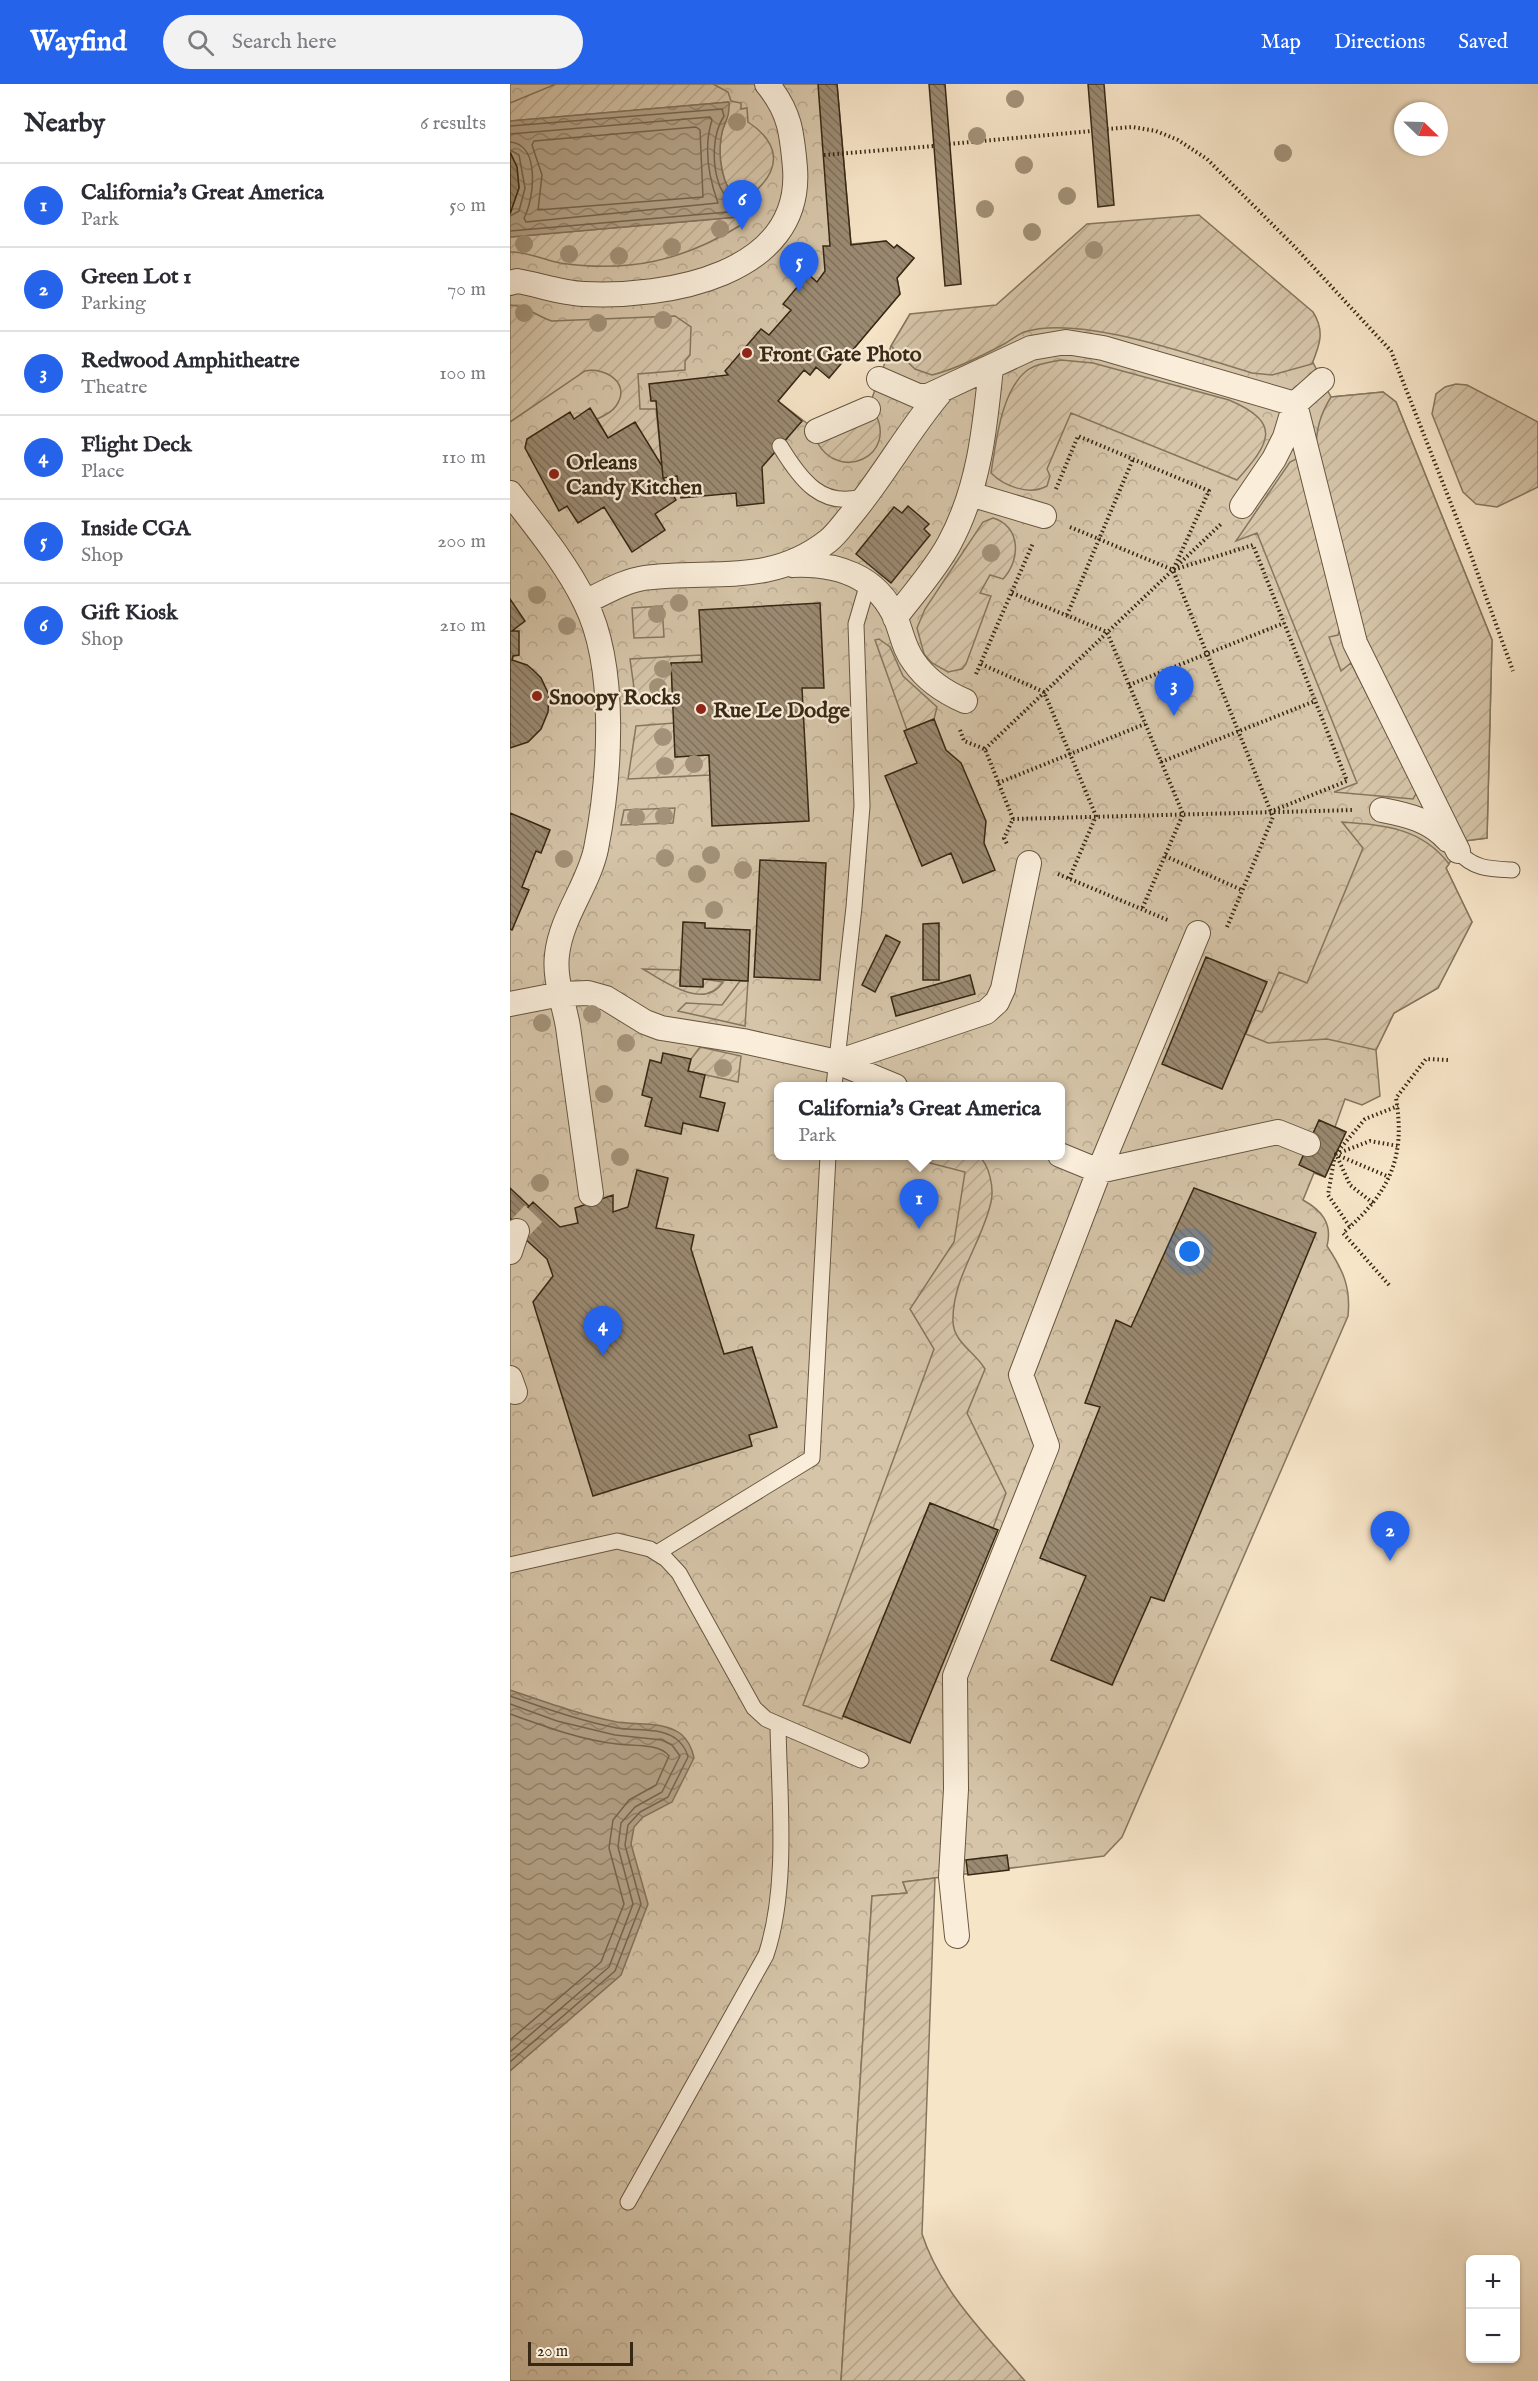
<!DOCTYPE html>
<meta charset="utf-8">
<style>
body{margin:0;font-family:"IM FELL English",serif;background:#f2f2f3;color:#2b2b33}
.controls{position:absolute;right:18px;bottom:18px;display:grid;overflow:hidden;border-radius:9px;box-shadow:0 2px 4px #0004}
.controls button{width:54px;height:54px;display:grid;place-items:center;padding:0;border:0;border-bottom:2px solid #e1e1e2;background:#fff;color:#2b2b33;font:30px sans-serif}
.compass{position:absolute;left:884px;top:18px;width:54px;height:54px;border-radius:50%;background:#fff;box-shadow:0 2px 4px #0004;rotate:113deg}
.scale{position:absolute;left:18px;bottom:15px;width:105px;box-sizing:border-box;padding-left:6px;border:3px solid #372814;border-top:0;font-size:16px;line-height:21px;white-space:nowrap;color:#372814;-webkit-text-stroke:4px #faeedb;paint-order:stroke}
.you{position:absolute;left:680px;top:1168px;width:21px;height:21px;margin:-15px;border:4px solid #fff;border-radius:50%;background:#1a73e8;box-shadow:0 0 0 9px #1a73e833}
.badge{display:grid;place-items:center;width:39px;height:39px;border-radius:50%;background:#2563eb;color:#fff;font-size:20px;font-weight:700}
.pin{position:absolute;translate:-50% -50px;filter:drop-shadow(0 2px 3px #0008)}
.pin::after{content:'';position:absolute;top:32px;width:21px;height:18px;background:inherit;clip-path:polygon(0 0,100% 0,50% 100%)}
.popup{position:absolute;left:264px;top:998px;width:291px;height:78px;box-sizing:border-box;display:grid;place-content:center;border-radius:9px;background:#fff;filter:drop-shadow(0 2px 4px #0005);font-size:20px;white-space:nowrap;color:#7c7c81}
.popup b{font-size:22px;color:#2b2b33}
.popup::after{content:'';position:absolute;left:50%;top:100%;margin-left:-12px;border:12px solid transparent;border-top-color:#fff}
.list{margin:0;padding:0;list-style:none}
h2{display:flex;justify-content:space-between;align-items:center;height:78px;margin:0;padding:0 24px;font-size:26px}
h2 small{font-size:20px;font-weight:400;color:#7c7c81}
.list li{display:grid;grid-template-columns:39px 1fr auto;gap:18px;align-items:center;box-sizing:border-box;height:84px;padding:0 24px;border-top:2px solid #e1e1e2}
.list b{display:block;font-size:22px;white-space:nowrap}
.list p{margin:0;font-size:20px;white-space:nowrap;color:#7c7c81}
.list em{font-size:20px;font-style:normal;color:#7c7c81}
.icon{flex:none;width:33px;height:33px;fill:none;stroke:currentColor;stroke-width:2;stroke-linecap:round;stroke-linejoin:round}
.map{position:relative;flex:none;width:1028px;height:2297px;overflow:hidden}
header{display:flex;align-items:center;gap:36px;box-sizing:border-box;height:84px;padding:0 30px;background:#2563eb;color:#fff}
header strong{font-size:28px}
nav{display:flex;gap:33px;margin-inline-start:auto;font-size:21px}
.search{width:420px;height:54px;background:#f2f2f3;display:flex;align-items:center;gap:15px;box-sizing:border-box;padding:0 21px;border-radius:33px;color:#7c7c81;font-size:22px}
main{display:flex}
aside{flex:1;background:#fff}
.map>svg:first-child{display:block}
</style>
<header>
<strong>Wayfind</strong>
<div class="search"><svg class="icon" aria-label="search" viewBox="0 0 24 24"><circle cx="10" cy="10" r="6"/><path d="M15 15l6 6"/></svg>Search here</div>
<nav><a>Map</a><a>Directions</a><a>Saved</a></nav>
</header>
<main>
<aside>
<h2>Nearby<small>6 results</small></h2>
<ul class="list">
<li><span class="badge">1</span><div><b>California's Great America</b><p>Park</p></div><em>50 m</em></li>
<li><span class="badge">2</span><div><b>Green Lot 1</b><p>Parking</p></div><em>70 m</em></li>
<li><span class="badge">3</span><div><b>Redwood Amphitheatre</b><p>Theatre</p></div><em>100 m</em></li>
<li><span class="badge">4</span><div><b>Flight Deck</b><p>Place</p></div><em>110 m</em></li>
<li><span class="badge">5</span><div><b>Inside CGA</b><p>Shop</p></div><em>200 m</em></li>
<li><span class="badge">6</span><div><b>Gift Kiosk</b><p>Shop</p></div><em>210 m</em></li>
</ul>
</aside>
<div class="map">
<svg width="1028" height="2297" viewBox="0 0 1028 2297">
<defs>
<pattern id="park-crowns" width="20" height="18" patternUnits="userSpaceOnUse" patternTransform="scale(1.5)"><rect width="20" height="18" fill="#d6c5a9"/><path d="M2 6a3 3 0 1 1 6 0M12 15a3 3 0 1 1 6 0" fill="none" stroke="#b8a991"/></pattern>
<pattern id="garden-furrows" width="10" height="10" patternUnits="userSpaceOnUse" patternTransform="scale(1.5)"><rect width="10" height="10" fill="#d6c5a9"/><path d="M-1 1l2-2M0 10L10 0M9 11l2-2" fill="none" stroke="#b8a991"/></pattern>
<pattern id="water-waves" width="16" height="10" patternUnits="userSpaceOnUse" patternTransform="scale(1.5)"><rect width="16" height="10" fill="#b6a58b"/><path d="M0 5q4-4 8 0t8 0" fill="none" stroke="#958670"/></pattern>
<pattern id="building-back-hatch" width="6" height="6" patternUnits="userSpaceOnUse" patternTransform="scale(1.5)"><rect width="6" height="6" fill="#9b8a72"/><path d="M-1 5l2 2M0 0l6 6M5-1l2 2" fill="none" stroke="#7f715c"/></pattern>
</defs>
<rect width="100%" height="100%" fill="#f7e5c8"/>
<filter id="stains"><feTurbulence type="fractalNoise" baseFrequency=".00333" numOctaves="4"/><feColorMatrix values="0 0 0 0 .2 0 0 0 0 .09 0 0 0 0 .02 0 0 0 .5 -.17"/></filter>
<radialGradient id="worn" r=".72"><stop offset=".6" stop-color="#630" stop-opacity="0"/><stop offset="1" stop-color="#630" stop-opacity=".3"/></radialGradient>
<path fill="url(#park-crowns)" stroke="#86765e" stroke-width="1.5" fill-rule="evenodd" d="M0,0h327l14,160 35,-3 8,7 3,-3 17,13 -17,20 3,16 -71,84 -12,-11 -7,8 -6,-5 -26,31 39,30 51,-22 23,-63 19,-32 376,-3 45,86 52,-5 13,10 96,238 -5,198 -23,3 -18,27 26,54 -34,66 -44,25 -18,37 4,46 -18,9 -17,-6 -10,28 11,5 -21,45 -11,-4 -11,27c18,10 30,23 24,46 16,24 24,41 21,70l-226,521 -18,19 -201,26 4,11 -35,3 -31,485h-331zM268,1002h282v70h-282z"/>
<path fill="url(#garden-furrows)" stroke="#86765e" stroke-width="1.5" d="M46,0h157l15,8 3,9 10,2v6l6,-1 1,14c33,22 34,48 3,73l1,15h-4v5l-6,3 -1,7c-58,36 -113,48 -181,38 -16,-3 -35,-12 -50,-11v-15l227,-20v-17c-15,-14 -19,-42 -16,-62 2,-17 9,-17 7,-36l-218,19v-18z
M689,131l114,97c12,19 7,32 -1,52l-40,11 -20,-2c-58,-17 -172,-59 -228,-41 -7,3 -13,8 -20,12 -22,12 -48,25 -72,31l-17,-6 -24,-23 19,-32 86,-9 91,-81z
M0,221c15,0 28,12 42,16l123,-5 16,11 -1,28 -5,6v9l-47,4 2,35h16l6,57 -54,-28 -11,-19c7,-3 15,-7 19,-13 16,-23 -11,-39 -31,-35l-75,51z
M551,276l32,3 136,37c54,23 41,43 8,80l-166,-67 -24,56 3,7 -3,10c-18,10 -43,0 -56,-13 5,-30 10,-85 38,-104 9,-6 22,-7 32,-9z
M946,300l11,1 71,37v65l-41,20 -21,-3 -13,-12 -31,-78 4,-20 9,-7z
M873,308l13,10 96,238 -5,198 -23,3 -99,-203 -49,-187c0,-22 4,-36 15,-54z
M365,329c23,43 -36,70 -58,29z
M786,375l2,1 42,169 -2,6 -9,2 12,34 10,-8 66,129 -4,7 -79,-7 23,-9 -100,-250 -21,8 54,-79z
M483,434c28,8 28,42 10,61l-13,-4 -10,18 11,3 -25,68 -4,5 -14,3 -16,-9 -8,-9 -7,-26 8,-19 58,-87z
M152,522l2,31 -30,1 -2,-30z
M369,555l11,8 13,29 34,31 -3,12 -27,11 -32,-90z
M191,571l1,7 -31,1 2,37 -37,2 -6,-43z
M164,639l2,34 33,-2 1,20 -82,4 8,-53z
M165,724l-2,15 -52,2 3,-15z
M832,738c42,3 80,6 107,42l-3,4 26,54 -34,66 -44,25 -18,37 -49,-11 -59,4 -22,-9 9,-24 7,2 17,-40 28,11 56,-135z
M133,885l37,1v15l23,1v-7l20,3c-19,29 -60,-1 -80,-13z
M230,897h8l-3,45 -67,-15 8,-8 36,2z
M190,963l41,9 -3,26 -50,-11 3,-12z
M393,1072h75c12,8 16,33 13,46 -9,41 -39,76 -38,119 0,21 22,31 32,48l-18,44 39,80 -13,35 -63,-25 -88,216 -39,-14 131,-356 -24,-40 44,-67 11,-70z
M425,1794l-13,356c19,58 64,101 103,147h-184l31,-485 35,-3 -4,-11z"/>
<path fill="url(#water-waves)" stroke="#83735b" stroke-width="1.5" d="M219,18c1,19 -6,19 -8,36 -3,20 1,48 16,62l1,17 -228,20v-23l9,-26 -2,-21 -7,-15v-31z
M0,1606c35,12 71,25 107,32 21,3 46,-1 64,12 8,7 11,14 13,24l-22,44 -29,15 -9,10 -3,17 17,60 -27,71 -111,96z"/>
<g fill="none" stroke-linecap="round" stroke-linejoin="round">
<path stroke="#766650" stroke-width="1.5" d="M0,42l212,-17 2,7c-12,18 -12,48 -5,68 3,10 12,16 12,25l-3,3 -218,19
M186,43l4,3 3,67 -165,13 4,-35 -10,-30 2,-4z
M0,50l200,-17 2,3c-9,28 -3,58 6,83l-192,19 -2,-4c10,-18 17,-74 -14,-76
M0,66l9,5 6,33 -6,23 -9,5
M0,1612c35,12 70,25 107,32 19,3 41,-1 58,10 7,5 11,11 13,19l-20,40 -28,15 -12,13 -3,20 16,59 -26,67 -105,91
M0,1620l47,17 58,14 47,5 10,5 8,11 -18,36 -27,15 -14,16 -3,24 15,57 -24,63 -99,85
M0,1630c34,12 71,26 107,30 14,2 43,-1 52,12l-13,29 -27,15 -16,20 -4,28 15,56 -23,58 -91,78"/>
</g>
<path fill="url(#building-back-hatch)" stroke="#372814" stroke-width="1.5" d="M308,0h19l14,161 35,-4 8,7 3,-3 17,13 -17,20 3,16 -71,84 -13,-11 -6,8 -6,-5 -26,31 24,20 -40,46 2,36 -27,3 -1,-13 -55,5 -4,-22 -14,2 -7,-77h-5l-2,-17 79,-9 -3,-4 36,-42 8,6 22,-25 -8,-6 25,-30 9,8 8,-11 -2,-25h7z
M419,0h16l16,200 -16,2z
M578,0h16l10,121 -16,2z
M0,68l7,15 2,21 -9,26z
M80,324l18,30 27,-16 27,44 1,12 13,22 -21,14 10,16 -33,22 -28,-45 -26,16 -11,-17 -8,5 -34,-63 2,-9 43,-27 4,7z
M398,422l21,18 -5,5 6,6 -39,48 -35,-29 38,-47 8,6z
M0,515l15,22 -13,10h7v24l-6,1 -1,4 15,5 6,5 8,8 8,17 -1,17 -7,17 -13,13 -18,6z
M310,519l4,85h-22l7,133 -97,5 -3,-71 -34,2 -4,-94 31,-1 -3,-52z
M424,635l12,31 15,13 25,58 -2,22 11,27 -32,13 -12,-30 -29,13 -37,-90 32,-13 -13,-32z
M0,729l40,17 -9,23 -5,-2 -14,36 7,3 -17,40 -2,-1z
M250,776l66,3 -6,117 -66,-3z
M173,838l22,1v5l45,2 -2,51 -45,-2v8l-23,-1z
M429,839v57h-16v-56z
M376,851l14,7 -25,50 -13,-7z
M696,873l61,25 -45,107 -60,-25z
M460,891l5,19 -79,22 -5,-19z
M153,969l28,6 -3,12 17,4 -5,22 25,6 -7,28 -35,-8 -2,11 -36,-8 7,-28 -10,-3 8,-35 11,3z
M809,1036l27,12 -21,45 -26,-12z
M127,1086l31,8 -12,50 38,7 -3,14 33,105 28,-7 25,80 -28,8 3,11 -159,50 -60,-194 20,-26 -6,-17 -36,-33 22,-24 27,25 18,-4 -3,-15 38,-13v17l15,-5z
M0,1104l19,18 -15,17 -4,-5z
M684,1104l122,45 -152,368 -13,-4 -39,88 -61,-25 35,-84 -46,-18 60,-151 -15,-4 31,-83 15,7z
M420,1419l68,27 -88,213 -67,-27z
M497,1771l2,15 -41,5 -2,-15z"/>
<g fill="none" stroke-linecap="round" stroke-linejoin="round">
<path stroke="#d1bfa4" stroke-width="24" stroke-dasharray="24 12" stroke-linecap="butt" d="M7,1147l22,-23"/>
<defs>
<path id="service" d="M270,362c20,33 42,64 85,50
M948,767c15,18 32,18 54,19
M324,1002l20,-179 8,-101 -6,-182 12,-41
M147,1469l155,-95 16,-302
M0,1481l107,-24 33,8 16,10 13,14 75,135 12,11 95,41
M118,2118l138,-247c23,-69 13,-158 12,-230"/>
<path id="pedestrian" d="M0,199l7,-2c23,4 44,12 67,13 81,4 219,-18 211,-126 -3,-35 -5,-56 -28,-84
M369,295l39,17h10l103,-48 35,-6 37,6 192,56
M785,320l60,239 103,208
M307,347l51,-22
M0,409c26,34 56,70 75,109 33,65 25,176 11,247 -8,37 -35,68 -39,106 -3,24 7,48 11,72 8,55 15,111 23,167
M460,410l74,22
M732,422l32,-47 11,-22 10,-33 27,-24
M282,481c44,-2 85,10 104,54 6,15 8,30 18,43 13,19 30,30 51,39
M75,518c19,-9 39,-21 59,-24 68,-9 125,9 184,-37 9,-7 16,-18 24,-27 32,-39 56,-83 88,-121
M385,534c18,-24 40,-48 54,-74 30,-55 36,-116 42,-177
M872,726c26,5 48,10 66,30
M0,920l51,-10 27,-1 18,5 39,24 16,6 82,13 94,21 58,24
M327,978l149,-50 11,-10 6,-13 26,-126
M550,1071l39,16 179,-39 30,12
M0,1168l7,-21
M0,1294l5,14
M447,1852l-6,-59 5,-88 -1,-113 92,-230 -26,-71 78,-204 99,-238"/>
</defs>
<use href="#service" stroke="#675741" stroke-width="17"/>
<use href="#pedestrian" stroke="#675741" stroke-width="26"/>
<path stroke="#372814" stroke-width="4" stroke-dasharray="1.5 3" stroke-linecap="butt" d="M597,45l25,-2 24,4 22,9 29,19 86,86 98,106 77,196 45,124
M439,60l143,-13
M314,71l110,-9
M546,405l22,-53 131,55 -36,79 100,247 -46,110
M560,443l103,43 80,-25 94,236 -75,30
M502,509l95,39 76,182 -41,95
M557,531l66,-156
M471,580l63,28 52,124 -27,63
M466,590l57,-131
M619,601l155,-62
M450,646l4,11 21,8 28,70 -9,19 3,6
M475,665l236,-225
M651,678l154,-61
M488,699l147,-59
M503,735l341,-9
M655,772l77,34
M548,790l112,47
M828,1067l27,-32 33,-13
M825,1070l54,23
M824,1076l-6,35 22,32
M863,1119l-23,-18 -14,-31 34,-13 28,5
M879,1201l-46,-52c46,-40 63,-74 53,-135l30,-39 23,1"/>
<use href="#service" stroke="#faeedb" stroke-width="15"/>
<use href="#pedestrian" stroke="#faeedb" stroke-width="24"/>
</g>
<g fill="#a39279">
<circle cx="505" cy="15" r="9"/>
<circle cx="227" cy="38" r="9"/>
<circle cx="467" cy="52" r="9"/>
<circle cx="773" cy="69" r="9"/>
<circle cx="514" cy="81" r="9"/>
<circle cx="233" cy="109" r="9"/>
<circle cx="557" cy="112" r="9"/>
<circle cx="475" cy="125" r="9"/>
<circle cx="210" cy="145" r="9"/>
<circle cx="522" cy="148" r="9"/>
<circle cx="14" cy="160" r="9"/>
<circle cx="162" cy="163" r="9"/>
<circle cx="584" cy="166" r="9"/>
<circle cx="59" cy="170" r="9"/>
<circle cx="109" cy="172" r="9"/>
<circle cx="14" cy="229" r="9"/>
<circle cx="153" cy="236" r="9"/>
<circle cx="88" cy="239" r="9"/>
<circle cx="481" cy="469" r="9"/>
<circle cx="27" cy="511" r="9"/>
<circle cx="169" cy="519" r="9"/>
<circle cx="147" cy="530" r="9"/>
<circle cx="57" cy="542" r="9"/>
<circle cx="153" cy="585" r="9"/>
<circle cx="148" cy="603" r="9"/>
<circle cx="153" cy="653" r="9"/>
<circle cx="184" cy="680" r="9"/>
<circle cx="155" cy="682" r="9"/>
<circle cx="154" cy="732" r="9"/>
<circle cx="126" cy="733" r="9"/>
<circle cx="201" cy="771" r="9"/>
<circle cx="155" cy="774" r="9"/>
<circle cx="54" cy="775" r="9"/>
<circle cx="233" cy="786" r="9"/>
<circle cx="187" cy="790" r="9"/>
<circle cx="204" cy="826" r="9"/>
<circle cx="82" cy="930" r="9"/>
<circle cx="32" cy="939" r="9"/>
<circle cx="116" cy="959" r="9"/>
<circle cx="213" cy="984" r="9"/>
<circle cx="94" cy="1010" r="9"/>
<circle cx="110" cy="1073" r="9"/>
<circle cx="30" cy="1099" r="9"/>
</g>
<g fill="#8f2418" stroke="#faeedb" stroke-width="2">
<circle cx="237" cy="269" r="6"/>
<circle cx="44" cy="390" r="6"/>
<circle cx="27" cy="612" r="6"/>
<circle cx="191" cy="625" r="6"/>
</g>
<g text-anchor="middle" stroke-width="4.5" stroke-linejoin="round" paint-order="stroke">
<g font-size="22" font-weight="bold" fill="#372814" stroke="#faeedb" text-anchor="start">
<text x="249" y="277">Front Gate Photo</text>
<text x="56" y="385">Orleans<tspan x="56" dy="25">Candy Kitchen</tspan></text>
<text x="39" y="620">Snoopy Rocks</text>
<text x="203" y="633">Rue Le Dodge</text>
</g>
</g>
<rect width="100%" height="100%" filter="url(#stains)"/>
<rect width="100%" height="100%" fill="url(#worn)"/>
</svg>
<div class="controls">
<button>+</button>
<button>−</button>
</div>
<svg class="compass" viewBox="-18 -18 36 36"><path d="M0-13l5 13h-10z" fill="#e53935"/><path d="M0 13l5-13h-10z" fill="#7c7c81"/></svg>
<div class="scale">20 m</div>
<div class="you"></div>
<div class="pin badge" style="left:409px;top:1145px">1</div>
<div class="popup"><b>California's Great America</b>Park</div>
<div class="pin badge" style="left:880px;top:1477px">2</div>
<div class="pin badge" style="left:664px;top:632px">3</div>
<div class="pin badge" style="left:93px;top:1272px">4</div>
<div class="pin badge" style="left:289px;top:208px">5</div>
<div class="pin badge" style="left:232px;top:146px">6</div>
</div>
</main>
